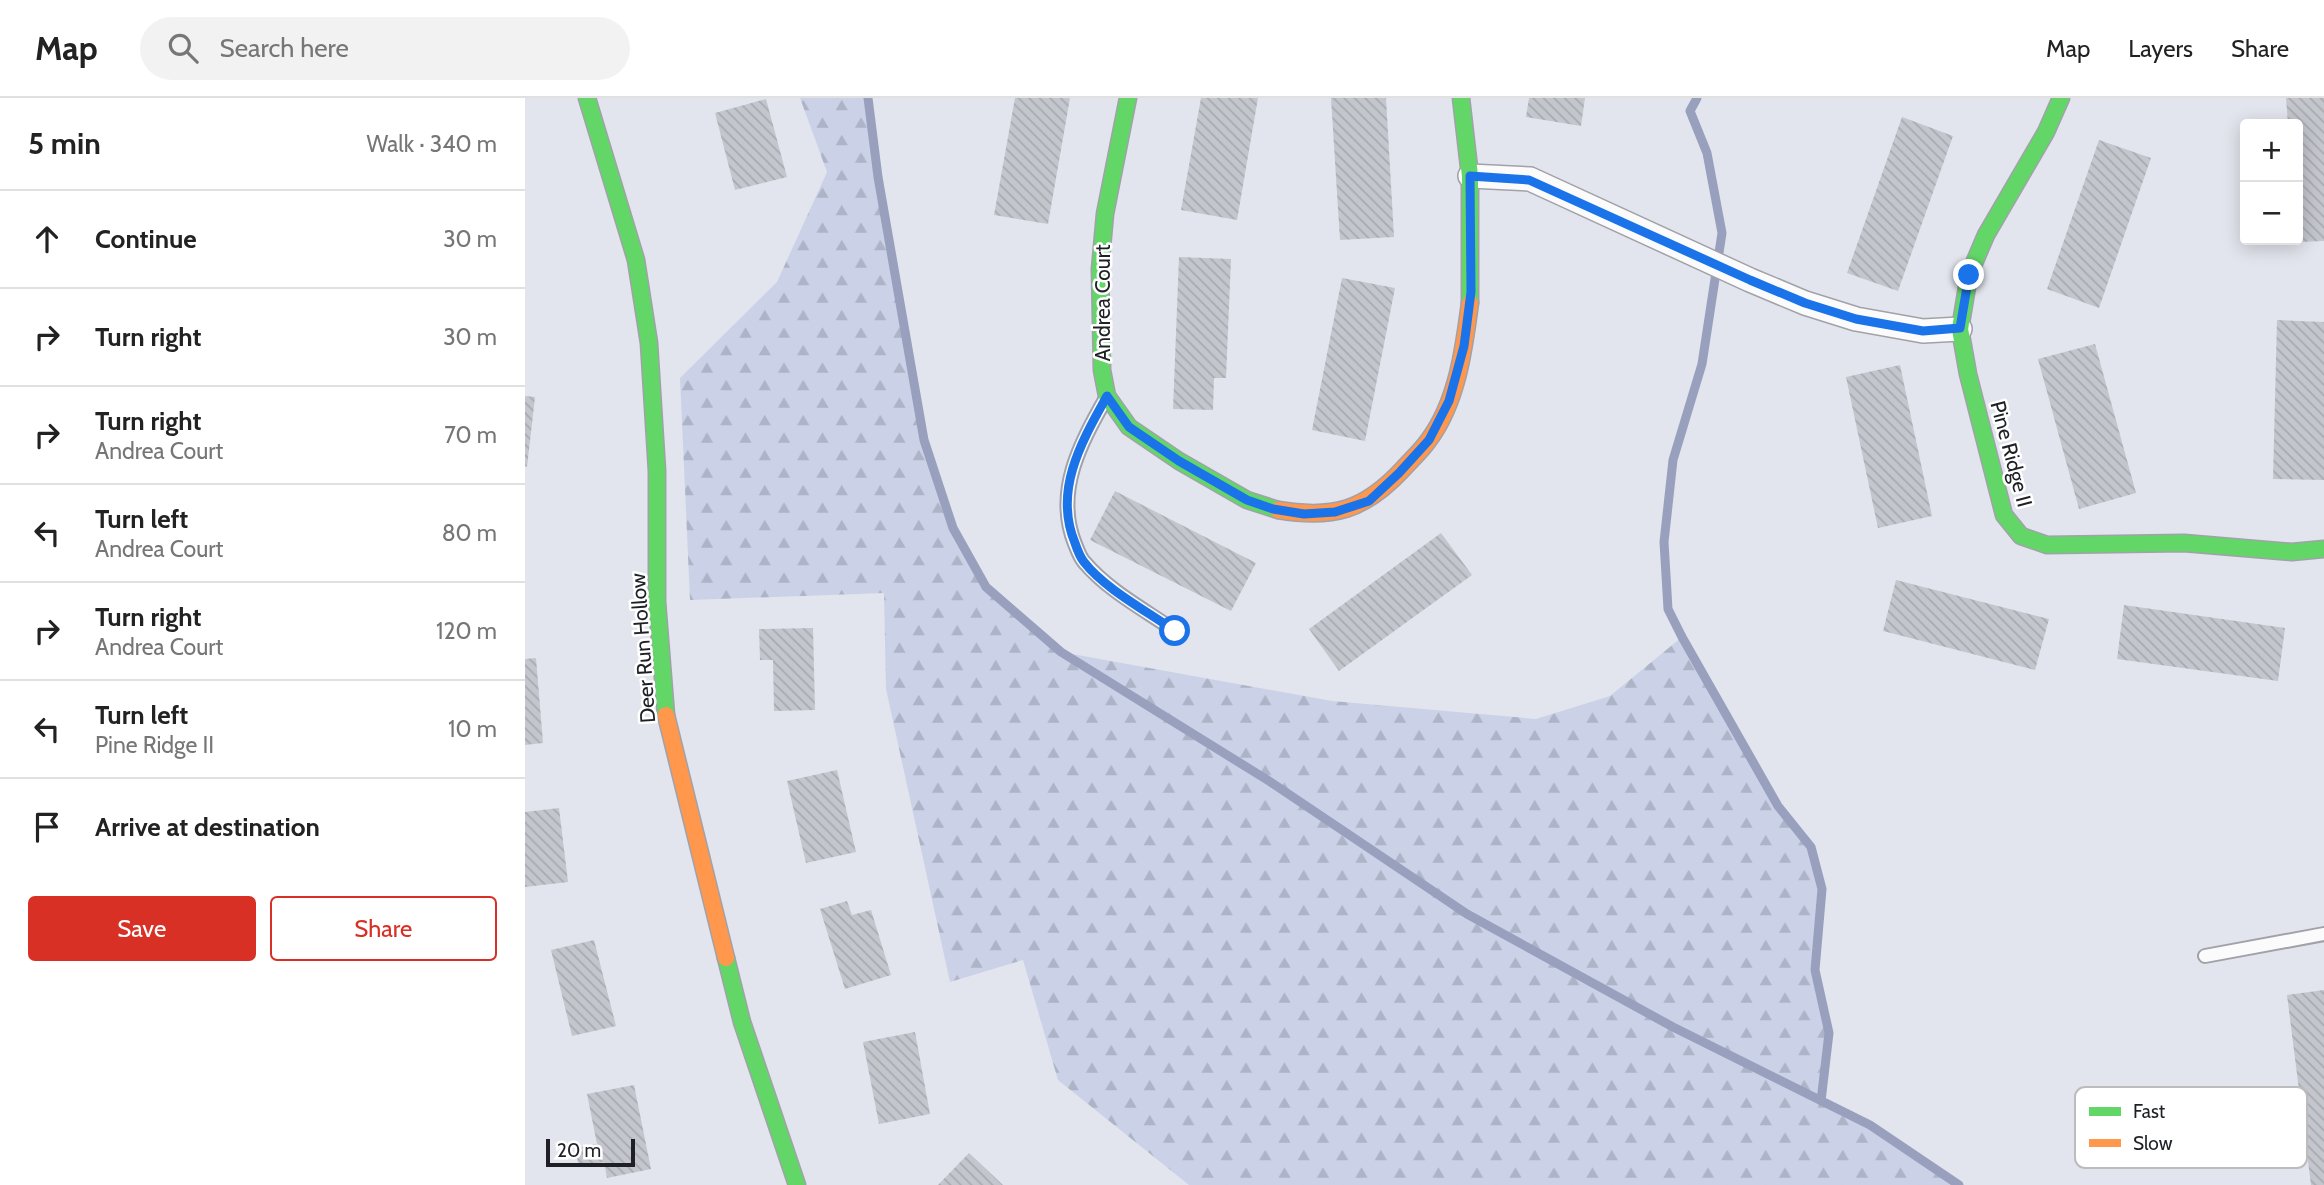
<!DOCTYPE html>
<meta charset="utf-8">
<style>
body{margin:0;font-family:Cabin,sans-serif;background:#f2f2f2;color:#222}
.controls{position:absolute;right:21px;top:21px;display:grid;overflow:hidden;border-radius:7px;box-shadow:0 4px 18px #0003}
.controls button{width:63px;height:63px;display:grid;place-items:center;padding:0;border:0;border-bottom:2px solid #e0e0e0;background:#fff;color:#222;font:35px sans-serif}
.scale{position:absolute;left:21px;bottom:18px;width:89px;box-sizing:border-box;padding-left:7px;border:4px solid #1e2026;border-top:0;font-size:19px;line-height:24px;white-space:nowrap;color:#1e2026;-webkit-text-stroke:5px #fff;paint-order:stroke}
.stop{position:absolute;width:21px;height:21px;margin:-16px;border:5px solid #1a73e8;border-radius:50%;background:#fff}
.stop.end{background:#1a73e8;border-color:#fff;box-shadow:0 2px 7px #0008}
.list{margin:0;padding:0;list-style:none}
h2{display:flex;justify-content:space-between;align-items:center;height:91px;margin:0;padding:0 28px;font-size:30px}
h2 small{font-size:23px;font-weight:400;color:#767676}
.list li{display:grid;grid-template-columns:46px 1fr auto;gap:21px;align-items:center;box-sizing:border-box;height:98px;padding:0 28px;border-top:2px solid #e0e0e0}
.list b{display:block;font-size:26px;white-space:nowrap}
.list p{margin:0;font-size:23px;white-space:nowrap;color:#767676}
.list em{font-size:23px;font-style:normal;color:#767676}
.actions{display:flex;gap:14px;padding:21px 28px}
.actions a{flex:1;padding:16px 0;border:2px solid #d93025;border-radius:7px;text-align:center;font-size:24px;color:#d93025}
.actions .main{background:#d93025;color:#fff}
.icon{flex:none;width:38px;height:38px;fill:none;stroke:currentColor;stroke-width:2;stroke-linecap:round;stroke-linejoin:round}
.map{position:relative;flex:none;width:1799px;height:1087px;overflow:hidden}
header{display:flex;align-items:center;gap:42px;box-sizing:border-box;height:98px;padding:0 35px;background:#fff;border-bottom:2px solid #e0e0e0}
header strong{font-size:33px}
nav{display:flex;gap:38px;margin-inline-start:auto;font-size:24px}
.search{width:490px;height:63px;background:#f2f2f2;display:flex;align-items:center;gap:18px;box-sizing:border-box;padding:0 24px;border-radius:38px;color:#767676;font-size:26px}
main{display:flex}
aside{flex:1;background:#fff}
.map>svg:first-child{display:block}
</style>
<header>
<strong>Map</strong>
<div class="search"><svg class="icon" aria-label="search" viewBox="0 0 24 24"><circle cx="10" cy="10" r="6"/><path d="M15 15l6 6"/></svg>Search here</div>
<nav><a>Map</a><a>Layers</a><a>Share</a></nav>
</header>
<main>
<aside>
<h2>5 min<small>Walk · 340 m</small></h2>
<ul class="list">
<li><svg class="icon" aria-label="ahead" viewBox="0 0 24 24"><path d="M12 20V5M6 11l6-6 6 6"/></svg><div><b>Continue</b></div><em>30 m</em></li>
<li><svg class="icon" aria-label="right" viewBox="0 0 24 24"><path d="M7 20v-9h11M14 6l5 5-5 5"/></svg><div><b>Turn right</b></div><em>30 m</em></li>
<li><svg class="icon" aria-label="right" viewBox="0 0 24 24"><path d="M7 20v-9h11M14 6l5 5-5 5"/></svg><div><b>Turn right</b><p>Andrea Court</p></div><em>70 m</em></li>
<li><svg class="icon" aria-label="left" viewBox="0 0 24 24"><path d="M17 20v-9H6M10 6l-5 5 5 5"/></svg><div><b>Turn left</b><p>Andrea Court</p></div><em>80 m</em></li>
<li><svg class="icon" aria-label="right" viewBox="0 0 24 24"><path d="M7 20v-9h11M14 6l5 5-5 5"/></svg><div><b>Turn right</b><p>Andrea Court</p></div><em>120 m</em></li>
<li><svg class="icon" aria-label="left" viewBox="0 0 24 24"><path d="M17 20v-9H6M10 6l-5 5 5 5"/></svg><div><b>Turn left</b><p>Pine Ridge II</p></div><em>10 m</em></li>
<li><svg class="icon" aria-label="arrive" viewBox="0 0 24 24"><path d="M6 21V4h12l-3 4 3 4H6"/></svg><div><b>Arrive at destination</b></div></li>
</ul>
<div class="actions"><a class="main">Save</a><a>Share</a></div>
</aside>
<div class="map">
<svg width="1799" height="1087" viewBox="0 0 1799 1087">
<defs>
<pattern id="forest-firs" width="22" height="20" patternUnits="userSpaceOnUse" patternTransform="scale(1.75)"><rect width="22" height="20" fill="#cbd2e8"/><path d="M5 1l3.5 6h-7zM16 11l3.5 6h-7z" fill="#aeb4c7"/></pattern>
<pattern id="building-back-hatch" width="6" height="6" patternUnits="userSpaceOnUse" patternTransform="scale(1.75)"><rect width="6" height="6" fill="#c4c6cd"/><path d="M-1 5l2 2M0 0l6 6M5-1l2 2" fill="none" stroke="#a8aab0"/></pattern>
</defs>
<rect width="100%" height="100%" fill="#e2e5ed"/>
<path fill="url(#forest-firs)" d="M275,0h68l10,79 46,263 29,87 33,60 75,65 271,49 204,18 74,-23 72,-59 96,169 33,41 11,42 -7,81 14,63 -8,68 49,24 89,60h-770l-131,-105 -35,-120 -73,22 -64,-293 -2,-96 -194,7 -10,-222 97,-96 50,-110z"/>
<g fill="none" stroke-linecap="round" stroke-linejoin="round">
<path stroke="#98a0be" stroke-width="9" d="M343,0l10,79 46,263 29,88 33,59 75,65 208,129 198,133 206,113 197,98 89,60
M1172,0l-7,13 17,42 15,80 -20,131 -29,96 -9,82 4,67 14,28 96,169 33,41 11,42 -7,81 14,63 -8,68"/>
</g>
<path fill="url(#building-back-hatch)" d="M490,0h55l-22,126 -54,-9z
M676,0h57l-21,122 -56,-10z
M806,0h55l8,139 -54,3z
M1004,0h56l-4,28 -55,-9z
M1761,0h38v143l-26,1v-118h-10z
M241,1l21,78 -52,13 -20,-77z
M1377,19l51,19 -55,155 -51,-18z
M1574,42l52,18 -52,150 -52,-19z
M654,159l52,2 -5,119h-12l-1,32 -40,-1z
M817,180l53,10 -30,153 -53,-11z
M1752,222l47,2v158l-51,-1z
M1570,246l41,149 -57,16 -41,-150z
M1375,267l32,151 -54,12 -32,-151z
M0,298l10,1 -8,70 -2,-1z
M590,393l141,72 -25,48 -141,-71z
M916,435l31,42 -133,96 -30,-42z
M1371,482l153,39 -14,51 -152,-39z
M1599,507l161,23 -7,53 -161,-22z
M288,530l2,82 -41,1 -1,-51h-13l-1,-31z
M11,560l7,85 -18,2v-86z
M312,672l19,82 -50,11 -19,-82z
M34,710l9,74 -43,5v-75z
M322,803l5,14 19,-5 20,65 -46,14 -25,-80z
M69,842l22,86 -44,10 -21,-86z
M1799,892v195h-13l-24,-190z
M390,934l15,82 -51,10 -16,-82z
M109,987l17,84 -44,9 -3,-16 -25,5 -4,-19 22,-4 -10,-50z
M444,1055l34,32h-65z"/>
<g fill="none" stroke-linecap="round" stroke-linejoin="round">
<defs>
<path id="lane" d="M581,300c-26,46 -52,94 -31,146 3,7 5,14 10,19 24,28 60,47 90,68
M1680,858l119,-22"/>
<path id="street" d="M945,78l60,3 220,101 55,23 51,16 67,12 37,-2"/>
<path id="fast" d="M62,0l49,162 13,83 8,128v131l9,113
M603,0l-23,116 -5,55 2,101 5,26 22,31 50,34 68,39 31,10
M936,0l9,78v127
M1536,0l-15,34 -60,103 -17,40 -9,54 8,45 36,141 17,21 26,9 137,-2 108,9 32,-3
M201,860l16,64 55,163"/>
<path id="slow" d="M753,412c55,9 86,1 125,-41 8,-9 18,-18 25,-28 29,-38 36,-92 42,-138
M141,617l60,243"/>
</defs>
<use href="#lane" stroke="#a1a2a9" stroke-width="16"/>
<use href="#street" stroke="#a1a2a9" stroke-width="26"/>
<use href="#fast" stroke="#a1a2a9" stroke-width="19"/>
<use href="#slow" stroke="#a1a2a9" stroke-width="19"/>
<use href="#lane" stroke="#fbfbfc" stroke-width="12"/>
<use href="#street" stroke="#fbfbfc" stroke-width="23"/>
<use href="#fast" stroke="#63d668" stroke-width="16"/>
<use href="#slow" stroke="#ff974d" stroke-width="16"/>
</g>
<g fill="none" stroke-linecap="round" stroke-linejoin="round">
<path stroke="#1a73e8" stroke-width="9" d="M650,533c-28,-20 -70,-42 -91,-69 -4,-5 -7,-13 -9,-19 -22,-53 7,-102 32,-147l22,31 50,34 68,39 26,9 31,5 31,-2 34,-11 30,-28 30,-33 20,-39 15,-55 7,-54 -1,-116 59,4 221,100 55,23 51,16 67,12 37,-3 9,-53"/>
</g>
<g text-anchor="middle" stroke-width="5" stroke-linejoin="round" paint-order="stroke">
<g font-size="21" fill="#1e2026" stroke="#fff">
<text transform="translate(578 205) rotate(-90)" y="7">Andrea Court</text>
<text transform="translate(1486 356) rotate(75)" y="7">Pine Ridge II</text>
<text transform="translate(118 550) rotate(-94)" y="7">Deer Run Hollow</text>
</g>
</g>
<rect x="1550" y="989" width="232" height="81" rx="10" fill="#fff" stroke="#bcbcbe" stroke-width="2"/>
<rect x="1564" y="1009" width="32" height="9" fill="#63d668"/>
<rect x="1564" y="1041" width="32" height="8" fill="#ff974d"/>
<g font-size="19" fill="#1e2026">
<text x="1608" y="1020">Fast</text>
<text x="1608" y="1052">Slow</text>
</g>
</svg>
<div class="controls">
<button>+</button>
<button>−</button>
</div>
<div class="scale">20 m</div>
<div class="stop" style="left:650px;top:533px"></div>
<div class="stop end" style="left:1444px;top:177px"></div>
</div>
</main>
